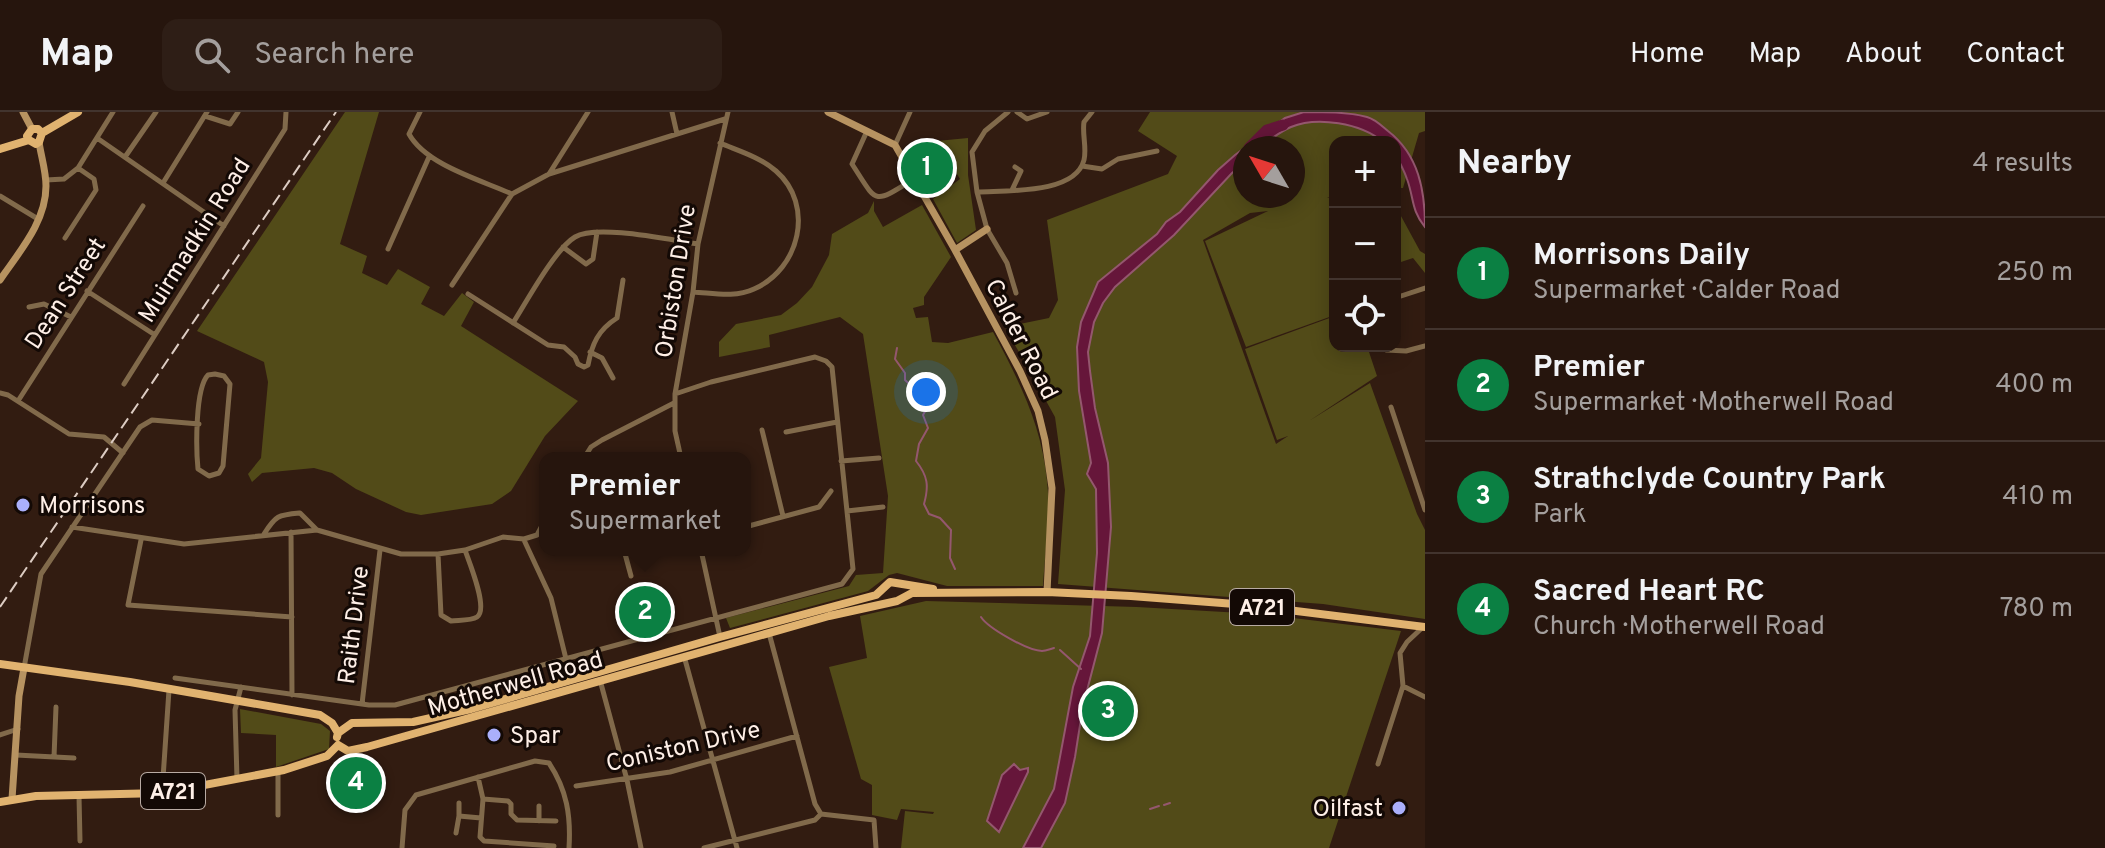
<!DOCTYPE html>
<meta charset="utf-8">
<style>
body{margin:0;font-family:Overpass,sans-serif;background:#2e1e16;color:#f1f3f6}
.controls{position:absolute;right:24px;top:24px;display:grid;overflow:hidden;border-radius:16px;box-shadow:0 4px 20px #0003}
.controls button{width:72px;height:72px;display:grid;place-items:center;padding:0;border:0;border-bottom:2px solid #42342e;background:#26150d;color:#f1f3f6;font:40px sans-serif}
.compass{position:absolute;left:1233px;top:24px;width:72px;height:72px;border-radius:50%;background:#26150d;box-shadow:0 4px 20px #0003;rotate:309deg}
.you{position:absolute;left:926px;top:280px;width:28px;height:28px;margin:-20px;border:6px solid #fff;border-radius:50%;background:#1a73e8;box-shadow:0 0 0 12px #1a73e833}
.badge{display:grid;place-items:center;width:52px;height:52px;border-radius:50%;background:#0b8043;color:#fff;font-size:26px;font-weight:700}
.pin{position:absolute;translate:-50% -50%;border:4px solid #fff;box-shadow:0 2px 8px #0006}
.popup{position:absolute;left:539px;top:340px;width:212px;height:104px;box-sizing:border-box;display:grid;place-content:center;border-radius:16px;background:#26150d;filter:drop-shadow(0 2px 6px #0005);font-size:26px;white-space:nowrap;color:#a49f9d}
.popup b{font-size:30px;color:#f1f3f6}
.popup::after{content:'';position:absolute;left:50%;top:100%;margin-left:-16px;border:16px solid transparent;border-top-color:#26150d}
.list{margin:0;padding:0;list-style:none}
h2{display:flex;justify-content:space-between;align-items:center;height:104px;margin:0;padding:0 32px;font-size:34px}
h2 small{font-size:26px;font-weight:400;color:#a49f9d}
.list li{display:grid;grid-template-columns:52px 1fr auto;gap:24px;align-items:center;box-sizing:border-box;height:112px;padding:0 32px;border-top:2px solid #42342e}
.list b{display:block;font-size:30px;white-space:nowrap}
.list p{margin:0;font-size:26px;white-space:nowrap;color:#a49f9d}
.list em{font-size:26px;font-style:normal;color:#a49f9d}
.icon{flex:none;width:44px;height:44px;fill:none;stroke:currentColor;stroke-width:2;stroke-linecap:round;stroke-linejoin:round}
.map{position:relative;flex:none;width:1425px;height:736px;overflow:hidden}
header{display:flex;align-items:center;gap:48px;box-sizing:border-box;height:112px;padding:0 40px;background:#26150d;border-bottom:2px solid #42342e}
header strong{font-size:38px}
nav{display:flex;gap:44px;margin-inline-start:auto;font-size:28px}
.search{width:560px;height:72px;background:#2e1e16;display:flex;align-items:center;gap:20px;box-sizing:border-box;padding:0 28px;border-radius:16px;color:#a49f9d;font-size:30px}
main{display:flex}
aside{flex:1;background:#26150d}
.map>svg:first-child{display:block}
</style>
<header>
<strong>Map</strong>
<div class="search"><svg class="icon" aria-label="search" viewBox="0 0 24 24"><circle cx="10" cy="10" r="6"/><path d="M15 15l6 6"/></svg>Search here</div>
<nav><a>Home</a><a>Map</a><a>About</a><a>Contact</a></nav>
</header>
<main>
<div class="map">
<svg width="1425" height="736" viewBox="0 0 1425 736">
<rect width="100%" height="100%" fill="#321c11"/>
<path fill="#524b18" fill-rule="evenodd" d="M345,0h34l-39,132 27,12 -5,17 25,12 11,-16 32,18 -9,17 23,12 18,-23 12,9 -13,24 117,75 -33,35 -34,55 -19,13 -71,11 -15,-3 -50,-23 -24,-16 -18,-5 -52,5 -10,9 -4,-8 13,-16 7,-76 -4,-20 -67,-31z
M1150,0h275v19l-6,2 -16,55h-8v-46h-60v53l-8,3h8v117l-89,32 -41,-106 63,-30 -18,2 -47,27 73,204 12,-8 -11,4 -32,-91 90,-33v30h32l10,30 -68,45 61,-38 47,131 8,16v89l-102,-15 -265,-20 7,-94 -10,-73 -50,-90 44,-9 9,-18 -11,-80 121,-46 9,-18 -39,-25zM1245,36h48v48h-48z
M968,26v37l8,55 -19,13 -24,-44 27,-20 -23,-38z
M874,89v10l9,16 39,-22 29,52 -27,40v8l-11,3 3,10 12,-1 4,25 16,1 45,-11c26,48 49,94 54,149 4,34 -2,71 -4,105h-96l-50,-13 -8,2 -21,16 -138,37 -4,-10 123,-32 7,-11 27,-2 5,-77 -25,-162 -23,-17 -71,18 1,12 -51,10v-15l17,-18 45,-9 16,-12 15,-16 17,-32 3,-21 36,-21z
M1395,93l25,46 5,3v19l-12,-15 -18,6z
M926,489l211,6 122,7 142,17 -72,217h-428l4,-37 28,3 1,-2 -33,-3 -4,11 -25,-5v-30l-11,-6 -32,-112 38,-9 -7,-42z
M240,597l81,15 9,7 -1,18 -53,18v-32l-35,-2z"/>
<path fill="#66163a" stroke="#94576e" stroke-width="2" d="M1304,0c21,0 43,0 63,5 8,2 15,9 21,14 31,24 37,60 37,96 -14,-17 -11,-29 -18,-48 -5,-15 -12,-20 -12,-37h-12c-22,-19 -66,-26 -92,-15 -19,8 -25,21 -46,21v15l-13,10 -58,62 -59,52 -12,16 -9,19 -6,30 2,19 5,37 13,55 3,64 -9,106 -19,73 -8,51 -10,46 -24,45h-18l31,-59 19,-102 17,-51 7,-83 -1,-64 -9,-15 4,-11 -12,-72 -2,-44 4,-25 17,-40 59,-48 9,-12 14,-10 38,-42 17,-15 50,-37z
M1014,652l6,6 8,-2v4l-29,60 -12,-11 15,-46z"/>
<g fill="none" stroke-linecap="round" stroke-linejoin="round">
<path stroke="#94576e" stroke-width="2" d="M897,236l-2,11 10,14v7l15,14 7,14 -4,7 5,13 -9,16 -3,17c12,15 13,25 8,43l5,10 11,4 11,12 -1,28 5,11
M981,505c7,11 47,34 61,34 4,0 8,-2 12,-3
M1060,538l21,19
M1164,693l6,-2
M1150,697l9,-3"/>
<path stroke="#66163a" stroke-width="11" d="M1249,36l18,-18 16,-5"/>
<path stroke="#816a4b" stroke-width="5" d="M420,0l-11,22c17,31 72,46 103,60
M672,0l5,22
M1008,0l-23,19 -13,21 5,40 10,37 20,34 9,30
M1017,0l10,7 20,-7
M205,4l25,8 8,-12
M867,19l-15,33c26,40 20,41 62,15
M97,26l127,88
M895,33l15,-33
M125,45l31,-45
M1082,54l20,3 16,-10 39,-8
M549,62l176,-55
M46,68l18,-1 14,-11 35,-56
M163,71l44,-71
M1012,78l9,-19 -6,-4
M977,80c28,-2 98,3 107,-32 3,-12 -2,-26 0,-38l8,-10
M0,84l38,23
M65,126l31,-48 -2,-11 -16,-11
M563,135l23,17 7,-5 4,-27
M388,137l41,-92
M452,173l60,-91 37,-20 39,-62
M87,179l68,44
M693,180c20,1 42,6 61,-3 46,-20 61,-84 22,-118 -16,-14 -37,-20 -56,-28
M468,182l80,51 16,2 11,10 3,7 6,3 4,-2c4,-21 10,-35 29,-47l6,-38
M1395,186l30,-10
M29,195l15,-3 27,13
M513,211c14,-22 42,-74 62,-86 22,-13 95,3 123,7
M1384,234l2,4 20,1 19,-5
M590,240l12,6 11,20
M215,262l9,2 6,8 -7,82 -4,7 -10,3 -11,-7c-2,-20 -3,-81 10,-94z
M124,272l161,-255 1,-17
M0,281l8,2 61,39 35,3 19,16
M18,289l125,-195
M1391,295l34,103
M762,318l21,86
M786,320l51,-10
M584,346l7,-11 11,-7 72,-37
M681,346l-6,-27v-37l18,-102 5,-48 30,-132
M841,349l38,-3
M847,399l36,-4
M72,415l112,17 133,-14 84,24h37l27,-4 38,-13 21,2 13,-4 8,-15
M745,415l74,-20 12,-16
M291,420l1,163
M264,422c12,-19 14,-19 36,-21l16,16
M141,428l-13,65 164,12
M524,428l27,58 15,61
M624,438l7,26
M701,438l19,87
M597,440l7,-2
M438,442l3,61 10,6c7,-1 20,0 26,-4 12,-8 -8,-55 -12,-67
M769,521l46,171 6,10
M684,544l53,192
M24,556l17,-94 99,-147 12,-7 47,4
M175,566l194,27h26l447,-121 11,-15 -21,-202 -6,-6 -11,-4 -104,25 -36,12
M600,568l27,100 14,68
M1403,574l22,11
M362,592l18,-154
M0,623l18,-6
M16,643l58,3
M54,645l2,-50
M1378,652l25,-78 -3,-33 7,-11 16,-15
M278,660v43
M478,665l5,22 -3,38 4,4 70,5
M237,667l-2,-69 6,-23
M576,674l94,-14 127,-36
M162,681l7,-103
M79,684l1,45
M483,687l25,2 3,3v10l6,6 39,1
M459,691v13l22,2
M539,709v-15
M456,721l3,-17
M402,736l3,-38 11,-15 119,-34 14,2c18,27 22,53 20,85
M704,736l111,-28 6,-6 53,6 2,28"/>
<path stroke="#b79361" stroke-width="7" d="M23,0l9,17
M828,0l67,33 60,105 65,121 18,40 7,29 7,48 -5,104
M955,138l32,-21
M0,168c19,-28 46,-58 46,-94 0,-15 -5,-30 -7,-44
M12,687l7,-103 5,-28"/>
<path stroke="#e1b370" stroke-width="8" d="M42,21l36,-21
M29,28l-2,-4 5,-7h6l4,4
M0,37l29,-9 7,4 3,-2 3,-9
M0,552l130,18 190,33 12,8 6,10 -1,4
M338,621l14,-10 61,-1 58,-13 249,-72 156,-42 14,-13 43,7
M338,633l10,6 19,-4 462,-131 68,-15 15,-8 135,-1 84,4 117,9 177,22
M0,690l36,-6 126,-3 122,-23 43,-14 11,-11"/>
<path stroke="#dcccc3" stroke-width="2" stroke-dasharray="12 6" stroke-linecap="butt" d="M0,495l336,-495"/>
</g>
<g fill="#aaaffb" stroke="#130905" stroke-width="3">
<circle cx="23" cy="393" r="8"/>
<circle cx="494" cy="623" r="8"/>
<circle cx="1399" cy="696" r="8"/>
</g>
<g text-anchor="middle" stroke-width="6" stroke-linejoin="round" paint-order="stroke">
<g fill="#130905" stroke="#b8aaa3" stroke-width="2">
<rect x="1230" y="477" width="64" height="36" rx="6"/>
<rect x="141" y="661" width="64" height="36" rx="6"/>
</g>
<g font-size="22" font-weight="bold" fill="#feefe7">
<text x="1262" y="503">A721</text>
<text x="173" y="687">A721</text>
</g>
<g font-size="24" fill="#feefe7" stroke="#130905">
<text transform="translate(194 128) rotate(-58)" y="8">Muirmadkin Road</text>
<text transform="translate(675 169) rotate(-81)" y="8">Orbiston Drive</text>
<text transform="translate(65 181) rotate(-57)" y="8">Dean Street</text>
<text transform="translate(1022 227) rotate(63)" y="8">Calder Road</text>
<text transform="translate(353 513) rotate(-83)" y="8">Raith Drive</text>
<text transform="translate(515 571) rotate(-16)" y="8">Motherwell Road</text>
<text transform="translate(683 634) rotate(-13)" y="8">Coniston Drive</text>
</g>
<g font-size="24" fill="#feefe7" stroke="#130905" text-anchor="start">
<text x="39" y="401">Morrisons</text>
<text x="510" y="631">Spar</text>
<text x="1383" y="704" text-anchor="end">Oilfast</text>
</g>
</g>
</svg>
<div class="controls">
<button>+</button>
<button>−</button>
<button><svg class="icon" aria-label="locate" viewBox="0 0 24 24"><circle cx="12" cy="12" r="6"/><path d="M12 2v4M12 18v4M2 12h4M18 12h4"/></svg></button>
</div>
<svg class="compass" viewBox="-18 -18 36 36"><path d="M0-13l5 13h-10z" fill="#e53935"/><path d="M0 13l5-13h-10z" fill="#a49f9d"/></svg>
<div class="you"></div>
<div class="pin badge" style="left:927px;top:56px">1</div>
<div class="pin badge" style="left:645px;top:500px">2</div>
<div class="popup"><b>Premier</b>Supermarket</div>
<div class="pin badge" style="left:1108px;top:599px">3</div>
<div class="pin badge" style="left:356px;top:671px">4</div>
</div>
<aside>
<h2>Nearby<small>4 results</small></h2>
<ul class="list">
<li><span class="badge">1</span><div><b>Morrisons Daily</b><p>Supermarket · Calder Road</p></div><em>250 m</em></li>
<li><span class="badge">2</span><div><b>Premier</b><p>Supermarket · Motherwell Road</p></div><em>400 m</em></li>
<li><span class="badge">3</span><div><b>Strathclyde Country Park</b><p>Park</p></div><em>410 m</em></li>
<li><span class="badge">4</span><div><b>Sacred Heart RC</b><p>Church · Motherwell Road</p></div><em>780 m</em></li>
</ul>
</aside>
</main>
